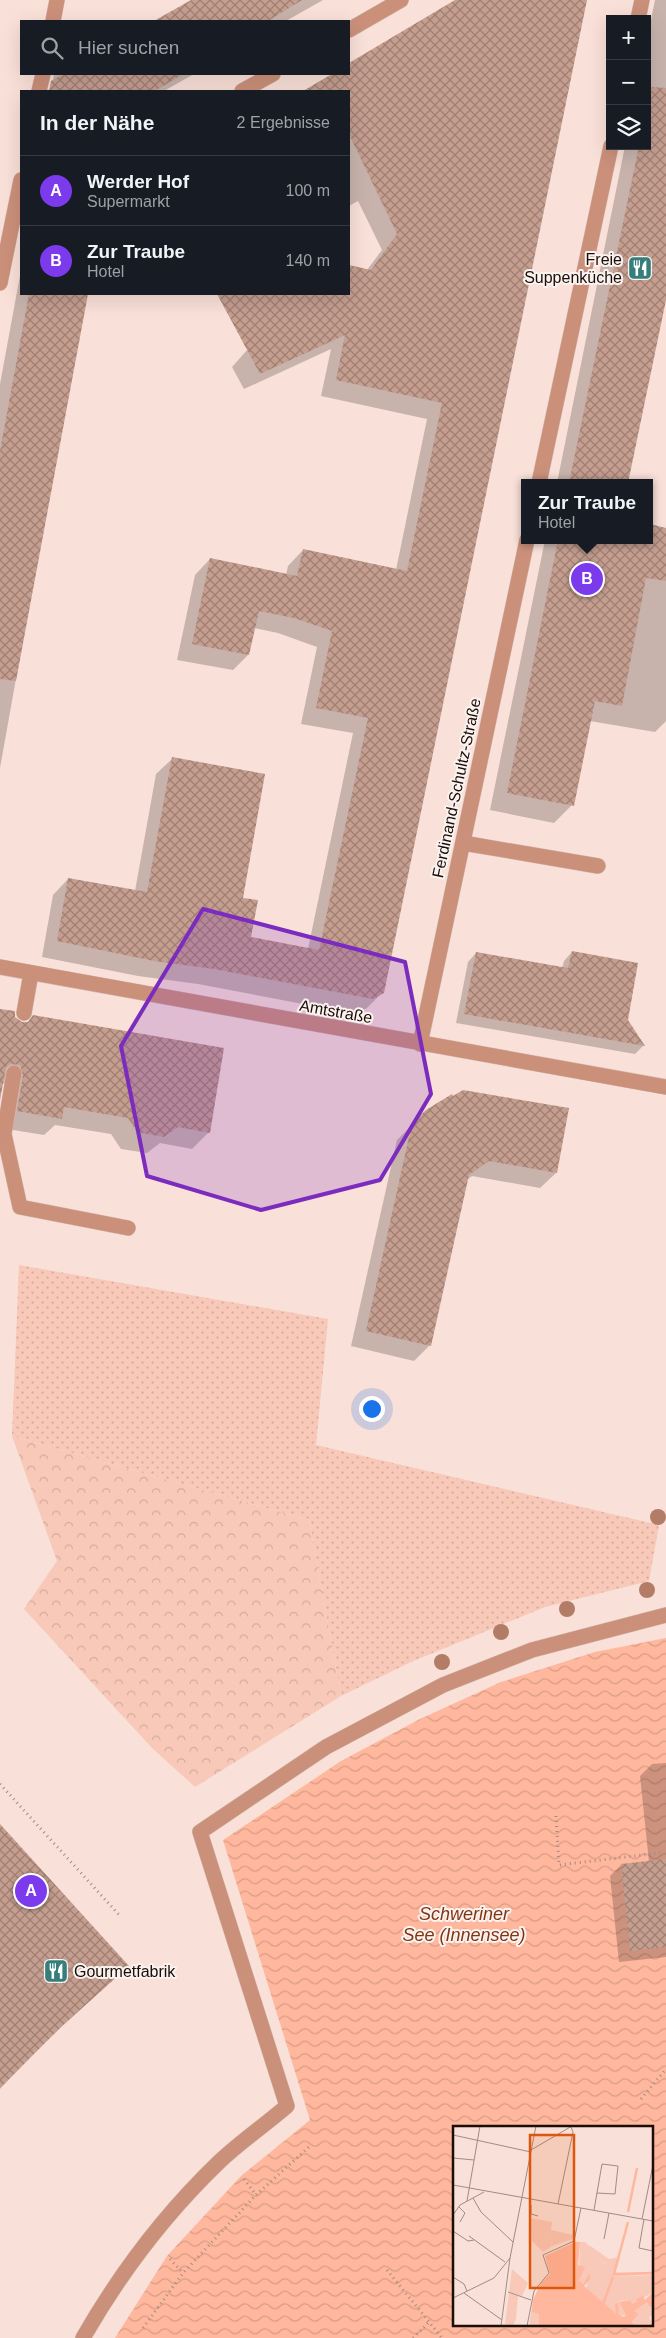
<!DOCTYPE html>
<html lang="de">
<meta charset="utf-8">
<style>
body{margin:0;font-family:Helvetica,sans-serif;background:#20242c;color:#f1f3f6}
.controls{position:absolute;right:15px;top:15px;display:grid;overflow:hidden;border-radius:0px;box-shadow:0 5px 20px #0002}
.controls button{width:45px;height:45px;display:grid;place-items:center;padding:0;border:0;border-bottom:1px solid #363941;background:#171b24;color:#f1f3f6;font:25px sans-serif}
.you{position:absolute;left:371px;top:1408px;width:18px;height:18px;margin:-12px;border:4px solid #fff;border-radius:50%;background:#1a73e8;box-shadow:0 0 0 8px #1a73e833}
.badge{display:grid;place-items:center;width:32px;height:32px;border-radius:50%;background:#7c3aed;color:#fff;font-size:16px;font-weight:700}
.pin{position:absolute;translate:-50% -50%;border:2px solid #fff;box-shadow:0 1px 5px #0006}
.popup{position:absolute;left:521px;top:479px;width:132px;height:65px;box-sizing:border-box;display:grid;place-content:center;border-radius:0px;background:#171b24;filter:drop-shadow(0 1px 4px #0005);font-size:16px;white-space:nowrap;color:#9ea1a6}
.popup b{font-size:19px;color:#f1f3f6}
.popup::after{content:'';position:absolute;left:50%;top:100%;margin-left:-10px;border:10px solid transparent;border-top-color:#171b24}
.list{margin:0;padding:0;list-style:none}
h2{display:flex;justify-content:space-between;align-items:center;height:65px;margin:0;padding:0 20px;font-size:21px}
h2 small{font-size:16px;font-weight:400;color:#9ea1a6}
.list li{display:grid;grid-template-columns:32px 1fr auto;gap:15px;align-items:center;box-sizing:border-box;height:70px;padding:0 20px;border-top:1px solid #363941}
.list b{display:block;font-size:19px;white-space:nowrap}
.list p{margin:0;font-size:16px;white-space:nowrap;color:#9ea1a6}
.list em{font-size:16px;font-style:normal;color:#9ea1a6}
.icon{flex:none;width:28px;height:28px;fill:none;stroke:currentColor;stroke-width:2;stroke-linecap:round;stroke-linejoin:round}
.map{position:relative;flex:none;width:666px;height:2338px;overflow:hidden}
.search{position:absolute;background:#171b24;box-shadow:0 5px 20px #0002;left:20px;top:20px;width:330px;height:55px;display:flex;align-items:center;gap:12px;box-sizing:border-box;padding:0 18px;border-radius:0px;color:#9ea1a6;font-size:19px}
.panel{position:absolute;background:#171b24;box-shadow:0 5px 20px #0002;left:20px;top:90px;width:330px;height:205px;border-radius:0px}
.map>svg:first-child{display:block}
</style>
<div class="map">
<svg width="666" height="2338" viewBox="0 0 666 2338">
<defs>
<pattern id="grass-dots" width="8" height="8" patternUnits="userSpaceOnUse" patternTransform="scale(1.25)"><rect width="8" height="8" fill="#f8c9b8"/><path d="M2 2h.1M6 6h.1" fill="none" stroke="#d4ab9d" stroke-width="1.8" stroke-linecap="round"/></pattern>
<pattern id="forest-crowns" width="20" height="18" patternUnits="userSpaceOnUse" patternTransform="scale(1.25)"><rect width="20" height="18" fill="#f8c9b8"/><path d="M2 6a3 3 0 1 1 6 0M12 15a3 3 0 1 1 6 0" fill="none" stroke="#d4ab9d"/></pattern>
<pattern id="water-waves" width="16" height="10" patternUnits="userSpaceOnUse" patternTransform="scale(1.25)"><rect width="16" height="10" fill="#ffb79d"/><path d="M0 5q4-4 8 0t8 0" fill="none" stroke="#da9c86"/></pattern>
<pattern id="building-cross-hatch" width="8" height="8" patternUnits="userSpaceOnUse" patternTransform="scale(1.25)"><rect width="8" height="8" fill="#c59e90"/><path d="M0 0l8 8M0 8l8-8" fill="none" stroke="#9f7f74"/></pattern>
</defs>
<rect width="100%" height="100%" fill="#f9e0d8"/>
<path fill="url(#grass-dots)" d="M19,1265l309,54 -12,126 343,80 -10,56 -104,26 -134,55 -70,34 -32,-176 -297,-84z"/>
<path fill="url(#forest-crowns)" d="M12,1436l297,84 32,176 -146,91 -43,-39 -128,-139 33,-48z"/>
<path fill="url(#water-waves)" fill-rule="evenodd" d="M666,1638v700h-551l52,-82 74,-80 69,-56 -87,-280 118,-79 79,-42 81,-37 94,-30zM455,2127h197v197h-197z"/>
<path fill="#0003" d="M194,0h129l-37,21h-129z
M456,0h130l-203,992 -16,16 -11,6 -158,-30 -60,-8 -96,-19 11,-62 15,-16 67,12 21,-117 16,-15 70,140 8,39 58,11 45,-216 -52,-9 16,-77 -39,-14 -24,-5 -6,27 -15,15 -56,-10 18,-85 15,-16 76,16 2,-9 15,-16 93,20 31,-151 -106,-23 10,-47 -87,40 -12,-22 65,-73h52v-28l18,4 15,-20 -24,-49 -9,5v-115h-45l29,-17h16v-10z
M655,0h11v294l-39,189h-70l68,-337h22v-107z
M54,74h140l-30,17h-113z
M21,270v24h64l-85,474v-384z
M650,526l16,3v192l-11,11 -65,-11 -18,84 -18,18 -64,-13 55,-270h105z
M572,952l55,68 16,26 -8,8 -179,-31 12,-61 8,-9 86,16 2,-8z
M0,1010l22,13h5l7,-7 175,116 -17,17 -32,-6 -13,10 -26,-4 -10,-15 -56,-9 -11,10 -37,-6 -1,-43 -6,-5z
M452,1098l104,75 -16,15 -68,-12 -5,4 -37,165 -16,16 -63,-15 46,-206 16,-16z
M666,1763v194l-47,5 -9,-86 11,-11 28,-3 -9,-86 12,-12z
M0,1826l127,140 -86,80 -41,43z"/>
<path fill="url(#building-cross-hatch)" d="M191,0h111l-34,21h-114z
M455,0h132l-203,993 -11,6 -159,-30 -60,-8 -97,-20 11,-63 79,14 25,-135 93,17 -22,124 15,2 -7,37 68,13 49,-232 -52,-10 16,-77 -38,-13 -35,-7 -10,44 -57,-11 18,-86 87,18 6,-27 104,22 35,-168 -106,-23 9,-45 -85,39 -43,-80h132v-29l22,5 26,-36 -48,-100v-43h-46l29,-17h17v-11z
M64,74h119l-28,17h-106l2,-10z
M652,87l14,1v212l-38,183h-59l70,-337h8v-38z
M29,294h59l-72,387 -16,-2v-228z
M650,524l16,4v53l-20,-3 -24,128 -27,-5 -21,105 -67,-13 51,-253h92z
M572,951l66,12 -10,57 17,26 -181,-32 12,-62 92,16z
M0,1009l15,2v6l7,5h6l5,-7 191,33 -14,85 -32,-6 -14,10 -27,-5 -9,-14 -64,-11 -2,12 -45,-8 6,-36 -3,-10 -9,-1 -5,3 -6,33z
M463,1090l106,18 -12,65 -68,-12 -20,14 -38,171 -65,-15 46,-208 14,-13 26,-16 1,2z
M0,1824l129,142 -68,61 -61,61z
M666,1859v88l-36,4 -9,-87z"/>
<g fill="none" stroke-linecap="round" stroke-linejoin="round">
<defs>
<path id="service" d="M463,843l135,23
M24,1013l7,-40
M14,1073l-10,61 16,73 108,21"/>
<path id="pedestrian" d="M83,2338c36,-63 83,-125 136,-176 21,-20 46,-37 68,-56l-87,-274 126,-85 117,-62 89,-35 134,-35"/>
<path id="minor" d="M638,19l4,-19
M349,30l52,-30
M242,91l31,-17
M539,483l72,-337
M0,967l666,120
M420,1044l107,-504"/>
<path id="tertiary" d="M53,21l4,-21
M39,91l4,-17
M0,283l21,-103"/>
</defs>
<use href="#service" stroke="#d5beb7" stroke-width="16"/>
<use href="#pedestrian" stroke="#d5beb7" stroke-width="16"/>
<use href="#minor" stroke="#d5beb7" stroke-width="16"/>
<use href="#tertiary" stroke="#d5beb7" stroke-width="16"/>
<path stroke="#a08c85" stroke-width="3" stroke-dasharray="1 4" stroke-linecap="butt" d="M0,1784l121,133
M556,1816l3,49 101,-12
M641,2099l25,-30
M244,2179l12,16
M170,2259l13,14
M387,2270l55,68
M143,2328l40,-55 73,-78 54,-49
M413,2338l16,-16"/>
<use href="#service" stroke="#cb907a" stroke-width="15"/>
<use href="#pedestrian" stroke="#cb907a" stroke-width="15"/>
<use href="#minor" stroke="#cb907a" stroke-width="15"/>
<use href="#tertiary" stroke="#cb907a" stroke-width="15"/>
</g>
<g fill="#b27c66">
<circle cx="658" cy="1517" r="8"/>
<circle cx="647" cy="1590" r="8"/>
<circle cx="567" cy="1609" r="8"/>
<circle cx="501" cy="1632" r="8"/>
<circle cx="442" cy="1662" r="8"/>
</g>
<path fill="#7b2cbf" fill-opacity="0.2" stroke="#7b2cbf" stroke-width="4" stroke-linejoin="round" d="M203,909l202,53 26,132 -51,86 -119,30 -114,-34 -26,-130z"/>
<defs>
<symbol id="restaurant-square" viewBox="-11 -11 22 22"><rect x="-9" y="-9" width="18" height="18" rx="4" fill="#367e7b" stroke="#faf2ef"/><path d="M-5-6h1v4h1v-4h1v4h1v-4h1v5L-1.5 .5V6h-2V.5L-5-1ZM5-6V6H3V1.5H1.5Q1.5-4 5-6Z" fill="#fff"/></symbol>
</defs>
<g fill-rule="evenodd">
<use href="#restaurant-square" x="626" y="254" width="28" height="28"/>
<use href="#restaurant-square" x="42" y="1957" width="28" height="28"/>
</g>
<g text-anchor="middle" stroke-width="4" stroke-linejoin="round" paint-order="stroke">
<g font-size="16" fill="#1b0e09" stroke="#faf2ef" text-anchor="end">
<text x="622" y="265">Freie<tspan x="622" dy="18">Suppenküche</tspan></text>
<text x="74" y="1977" text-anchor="start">Gourmetfabrik</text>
</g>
<g font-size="16" fill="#1b0e09" stroke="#faf2ef">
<text transform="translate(456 788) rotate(-78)" y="6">Ferdinand-Schultz-Straße</text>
<text transform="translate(336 1011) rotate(10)" y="6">Amtstraße</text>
</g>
<g font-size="18" font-style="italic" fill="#813413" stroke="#faf2ef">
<text x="464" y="1920">Schweriner<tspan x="464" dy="21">See (Innensee)</tspan></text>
</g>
</g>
<g transform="translate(453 2126)">
<rect width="200" height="200" fill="#f9e0d8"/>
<path d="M78,92l21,4 -1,8 22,5v4l-21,7 -2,-11 -19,-6zM136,119l20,14 11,-2 -5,16 38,1 -65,5 20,-7 -3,-9 -16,-14zM59,143l16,14 -6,13 -13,-4zM56,167l9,3 -2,23 -3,6 -8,-1z" fill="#f8c9b8"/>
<path d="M78,103l19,6 2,11 -9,6 -11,-11z" fill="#f8c9b8"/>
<path d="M80,174l6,14v12h-10z" fill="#f8c9b8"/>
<path d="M127,116h5l20,22 6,13 42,-2v17l-21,13 -1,-5 -12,1 7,14 -7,1 -1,-8 -2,7 -30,-27 3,-13 -6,9 -4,-4zM194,176l6,3v10l-4,2 4,9h-19l-2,-3 7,-9 -6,-3z" fill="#f8c9b8"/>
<path d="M122,116h5l-2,23 7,2 -6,13 4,4 7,-11v6l-6,7 32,28 -1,-10 3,-1 1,12 5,2 2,-2 -7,-13 12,-2 1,4 5,-2 -1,-3 7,-3 2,4 8,-8v13l-3,2 -3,-5 -13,9 5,3 -7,8 2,4h-95v-12l-7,-2 1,-12 8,-17 9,-9 -5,-18z" fill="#ffb79d"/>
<path fill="none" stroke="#ffb79d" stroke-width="2.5" d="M175,86l9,-44M175,96l-14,52 39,-1M150,178l10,-27"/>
<path fill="none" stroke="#a08c85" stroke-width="1" d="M0,9l78,17M78,24l41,-24M0,32l21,2M0,59l200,36M20,72l8,14 32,30M14,75l13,-75M105,78l15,-72 -2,-5M78,79v9l7,2M6,81l6,6 -5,9M141,84l8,-46 16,2 -3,28 -18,-1M0,89l7,-10 24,-13M189,93l11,-54M191,93l-5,29 14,3M0,105l15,10 6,-1M16,110l36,26M151,113l5,-26M0,151l11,7 3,7M55,166l23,8M11,167l38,27M0,172l41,-20 16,-20M48,200l9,-68 26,-132M74,200l7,-35 15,-18 -6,-18 31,-14 7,-33"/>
<path fill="#de550c" fill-opacity="0.15" stroke="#de550c" stroke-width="2.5" d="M77,9h44v153h-44z"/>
<rect width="200" height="200" fill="none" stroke="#1b0e09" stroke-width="2.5"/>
</g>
</svg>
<div class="controls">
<button>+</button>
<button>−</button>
<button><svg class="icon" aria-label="layers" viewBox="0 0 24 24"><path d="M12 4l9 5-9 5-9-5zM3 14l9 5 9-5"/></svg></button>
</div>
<div class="you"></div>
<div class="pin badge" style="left:31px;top:1891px">A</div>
<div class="pin badge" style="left:587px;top:579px">B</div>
<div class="popup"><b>Zur Traube</b>Hotel</div>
<div class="search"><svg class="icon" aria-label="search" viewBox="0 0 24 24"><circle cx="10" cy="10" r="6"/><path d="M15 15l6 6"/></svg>Hier suchen</div>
<section class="panel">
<h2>In der Nähe<small>2 Ergebnisse</small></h2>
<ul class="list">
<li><span class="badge">A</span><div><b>Werder Hof</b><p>Supermarkt</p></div><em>100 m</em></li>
<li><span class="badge">B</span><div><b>Zur Traube</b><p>Hotel</p></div><em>140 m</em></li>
</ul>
</section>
</div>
